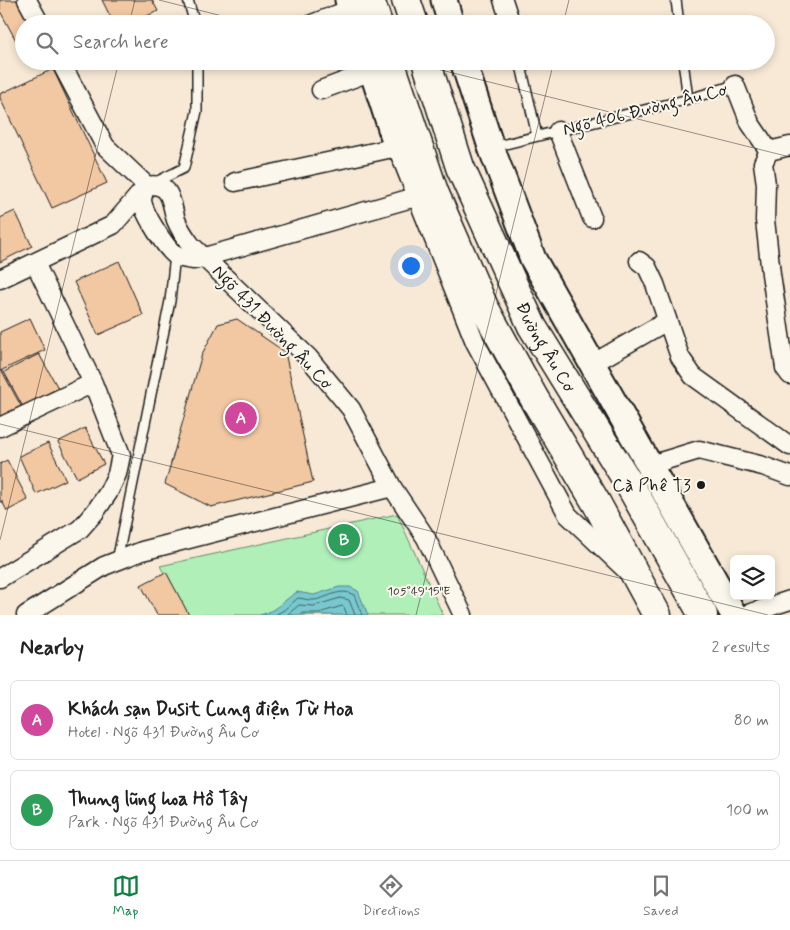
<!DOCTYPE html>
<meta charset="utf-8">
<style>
body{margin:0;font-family:Mynerve,sans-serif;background:#f6f6f6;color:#222}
.controls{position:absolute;right:15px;bottom:15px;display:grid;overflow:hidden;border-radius:8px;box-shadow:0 2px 8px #0003}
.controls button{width:45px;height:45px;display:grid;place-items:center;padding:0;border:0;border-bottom:1px solid #e0e0e0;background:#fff;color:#222;font:25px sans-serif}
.you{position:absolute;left:410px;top:265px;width:18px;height:18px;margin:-12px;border:4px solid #fff;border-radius:50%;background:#1a73e8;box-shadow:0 0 0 8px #1a73e833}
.badge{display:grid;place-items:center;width:32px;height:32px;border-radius:50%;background:#0b8043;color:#fff;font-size:16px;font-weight:700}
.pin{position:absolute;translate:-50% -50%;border:2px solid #fff;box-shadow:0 1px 5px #0006}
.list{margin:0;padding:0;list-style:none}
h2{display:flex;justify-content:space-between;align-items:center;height:65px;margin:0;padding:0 20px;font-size:21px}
h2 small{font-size:16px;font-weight:400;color:#767676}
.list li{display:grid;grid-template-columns:32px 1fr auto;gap:15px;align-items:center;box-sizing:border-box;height:80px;margin:0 10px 10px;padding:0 10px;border:1px solid #e0e0e0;border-radius:8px}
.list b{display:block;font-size:19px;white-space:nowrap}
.list p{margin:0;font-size:16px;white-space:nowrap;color:#767676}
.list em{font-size:16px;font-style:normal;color:#767676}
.icon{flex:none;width:28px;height:28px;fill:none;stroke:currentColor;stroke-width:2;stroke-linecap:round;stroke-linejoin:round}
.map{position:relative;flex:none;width:790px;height:615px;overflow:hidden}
.search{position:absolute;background:#fff;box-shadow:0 2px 8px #0003;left:15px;right:15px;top:15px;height:55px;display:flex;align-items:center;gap:12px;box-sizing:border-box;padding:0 18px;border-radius:28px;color:#767676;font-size:19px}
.sheet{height:245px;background:#fff}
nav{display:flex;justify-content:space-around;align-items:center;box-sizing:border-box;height:70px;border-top:1px solid #e0e0e0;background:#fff;font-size:14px;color:#767676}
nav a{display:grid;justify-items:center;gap:2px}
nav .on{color:#0b8043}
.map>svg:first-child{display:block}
</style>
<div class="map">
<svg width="790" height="615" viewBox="0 0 790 615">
<rect width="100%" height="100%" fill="#f8e9d6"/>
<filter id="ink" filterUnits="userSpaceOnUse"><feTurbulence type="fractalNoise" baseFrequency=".02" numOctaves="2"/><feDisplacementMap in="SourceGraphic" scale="10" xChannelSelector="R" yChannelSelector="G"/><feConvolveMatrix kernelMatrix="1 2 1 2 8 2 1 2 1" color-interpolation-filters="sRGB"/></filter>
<g filter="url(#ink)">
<path fill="#b0f0b8" stroke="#66866a" d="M397,514l46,101h-255l-28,-49z"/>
<path fill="#78c9cf" stroke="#538487" d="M339,587h11l8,4 10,24h-108c16,-4 24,-15 37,-23l17,3z"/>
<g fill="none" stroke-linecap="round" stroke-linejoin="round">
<path stroke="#416164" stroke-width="1" d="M275,615l9,-5 14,-12c5,0 11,3 16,2 15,-2 25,-13 40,-5l8,20
M287,615l12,-10 15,1 26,-8 9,2 6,15
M299,615l3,-2h17l23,-7 2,1 3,8"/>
</g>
<path fill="#f2c8a2" stroke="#1c1c1c" d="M0,0h17l13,24h-6v31l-24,-44z
M102,0h50l6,11 -16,7 3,6h-31z
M53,69l54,114 -55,25 -52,-110v-4z
M15,211l17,35 -32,16v-44z
M119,261l24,54 -45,20 -24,-53z
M30,318l15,32 -45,21v-39z
M237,319l48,33 28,130 -102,25 -46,-23 37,-130 16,-30z
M39,354l19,34 -35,19 -19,-35z
M2,371l19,35 -21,11v-45z
M85,428l19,36 -27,14 -19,-36z
M48,443l18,37 -30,14 -17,-38z
M7,460l21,40 -21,11 -5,-10 -2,1v-38z
M166,572l23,43h-32l-16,-30z"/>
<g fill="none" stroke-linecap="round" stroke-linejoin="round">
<defs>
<path id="lane" d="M188,0l7,24
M676,0l3,24
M520,61l17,75
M683,61l5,38
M493,147l196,-48 46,-14
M154,183l30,-15 13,-57v-50
M117,561l53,-260 5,-46"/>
<path id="street" d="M27,0l13,24
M503,0l8,24
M312,24l39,-15
M60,61l45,85 42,40
M735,85l15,38 19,28 21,-5
M321,90l51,-19
M558,131l34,87
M769,151l-6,12 3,21 -1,36 6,54 14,94 5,7
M235,182l162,-35 78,195 93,173 59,56
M147,186c25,-5 24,18 29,34 4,10 9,17 15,25l117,112 43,52 41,78 34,51 37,77
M147,186c-3,5 -5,9 -5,15 2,13 23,46 33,54 6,4 12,4 19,5l232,-66
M639,261l8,6 8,17 25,73 13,19 97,70
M0,279l113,-54 32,-37
M592,364l75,-43
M0,427l93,-44
M650,465l49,-15 64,16 27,10
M0,578l80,-49 15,-17 13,-19 9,-19 4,-19 -28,-72 -58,-120
M26,615l78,-49 38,-15 250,-64
M745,615l45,-15"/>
<path id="secondary" d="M348,0l8,24
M444,0l7,24
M369,61l28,86
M463,61l28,86 42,112 201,356"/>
<g id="primary">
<path d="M370,0l8,24"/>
<path d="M406,0l8,24"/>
<path d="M390,61l44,131 50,115 50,91 63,106 60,111"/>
<path id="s1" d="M426,61l34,106 72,159 96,156 75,133"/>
</g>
</defs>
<use href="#lane" stroke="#1c1c1c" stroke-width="12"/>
<use href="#street" stroke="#1c1c1c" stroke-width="21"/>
<use href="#secondary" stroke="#1c1c1c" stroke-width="29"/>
<use href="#primary" stroke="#1c1c1c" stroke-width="31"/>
<use href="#lane" stroke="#fbf7ec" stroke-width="9"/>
<use href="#street" stroke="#fbf7ec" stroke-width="18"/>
<use href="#secondary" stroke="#fbf7ec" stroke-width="25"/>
<use href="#primary" stroke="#fbf7ec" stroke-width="28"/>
</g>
</g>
<path fill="none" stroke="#1c1c1c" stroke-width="1" stroke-opacity="0.45" d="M159,0l95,24M129,24l6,-24M563,24l6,-24M405,61l385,96M0,424l768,191M0,540l119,-479M416,615l138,-554"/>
<circle fill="#1c1c1c" stroke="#fbf7ec" stroke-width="2" cx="701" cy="485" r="5"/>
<g text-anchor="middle" stroke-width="4" stroke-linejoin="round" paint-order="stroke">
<g font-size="18" fill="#1c1c1c" stroke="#fbf7ec">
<text transform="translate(645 109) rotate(-14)" y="6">Ngõ 406 Đường Âu Cơ</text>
<text transform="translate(273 327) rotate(46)" y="6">Ngõ 431 Đường Âu Cơ</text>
<text dy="6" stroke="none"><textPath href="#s1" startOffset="311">Đường Âu Cơ</textPath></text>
</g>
<g font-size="18" fill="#1c1c1c" stroke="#fbf7ec" text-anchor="end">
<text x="691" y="491">Cà Phê T3</text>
</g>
</g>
<g font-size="12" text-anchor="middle" fill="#1c1c1c" stroke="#fbf7ec" stroke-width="4" stroke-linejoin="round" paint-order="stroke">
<text x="419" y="595">105°49'15"E</text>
</g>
</svg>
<div class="controls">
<button><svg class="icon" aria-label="layers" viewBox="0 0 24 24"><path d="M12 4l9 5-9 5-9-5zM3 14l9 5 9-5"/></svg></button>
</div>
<div class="you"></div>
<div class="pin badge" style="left:241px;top:418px;background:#d1479c">A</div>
<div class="pin badge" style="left:344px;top:540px;background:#2e9e5b">B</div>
<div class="search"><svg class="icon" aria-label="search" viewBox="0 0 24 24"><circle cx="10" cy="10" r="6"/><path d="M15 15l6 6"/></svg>Search here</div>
</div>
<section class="sheet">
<h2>Nearby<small>2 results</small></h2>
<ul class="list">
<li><span class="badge" style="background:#d1479c">A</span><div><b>Khách sạn Dusit Cung điện Từ Hoa</b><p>Hotel · Ngõ 431 Đường Âu Cơ</p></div><em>80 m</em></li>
<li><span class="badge" style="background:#2e9e5b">B</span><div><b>Thung lũng hoa Hồ Tây</b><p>Park · Ngõ 431 Đường Âu Cơ</p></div><em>100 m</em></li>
</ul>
</section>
<nav>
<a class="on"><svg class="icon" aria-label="map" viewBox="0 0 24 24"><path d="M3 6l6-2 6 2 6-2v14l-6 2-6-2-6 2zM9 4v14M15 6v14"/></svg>Map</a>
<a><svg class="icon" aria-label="directions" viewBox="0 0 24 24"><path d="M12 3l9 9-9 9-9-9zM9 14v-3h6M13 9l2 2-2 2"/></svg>Directions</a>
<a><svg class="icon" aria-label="saved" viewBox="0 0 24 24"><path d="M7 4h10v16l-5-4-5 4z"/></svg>Saved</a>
</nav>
